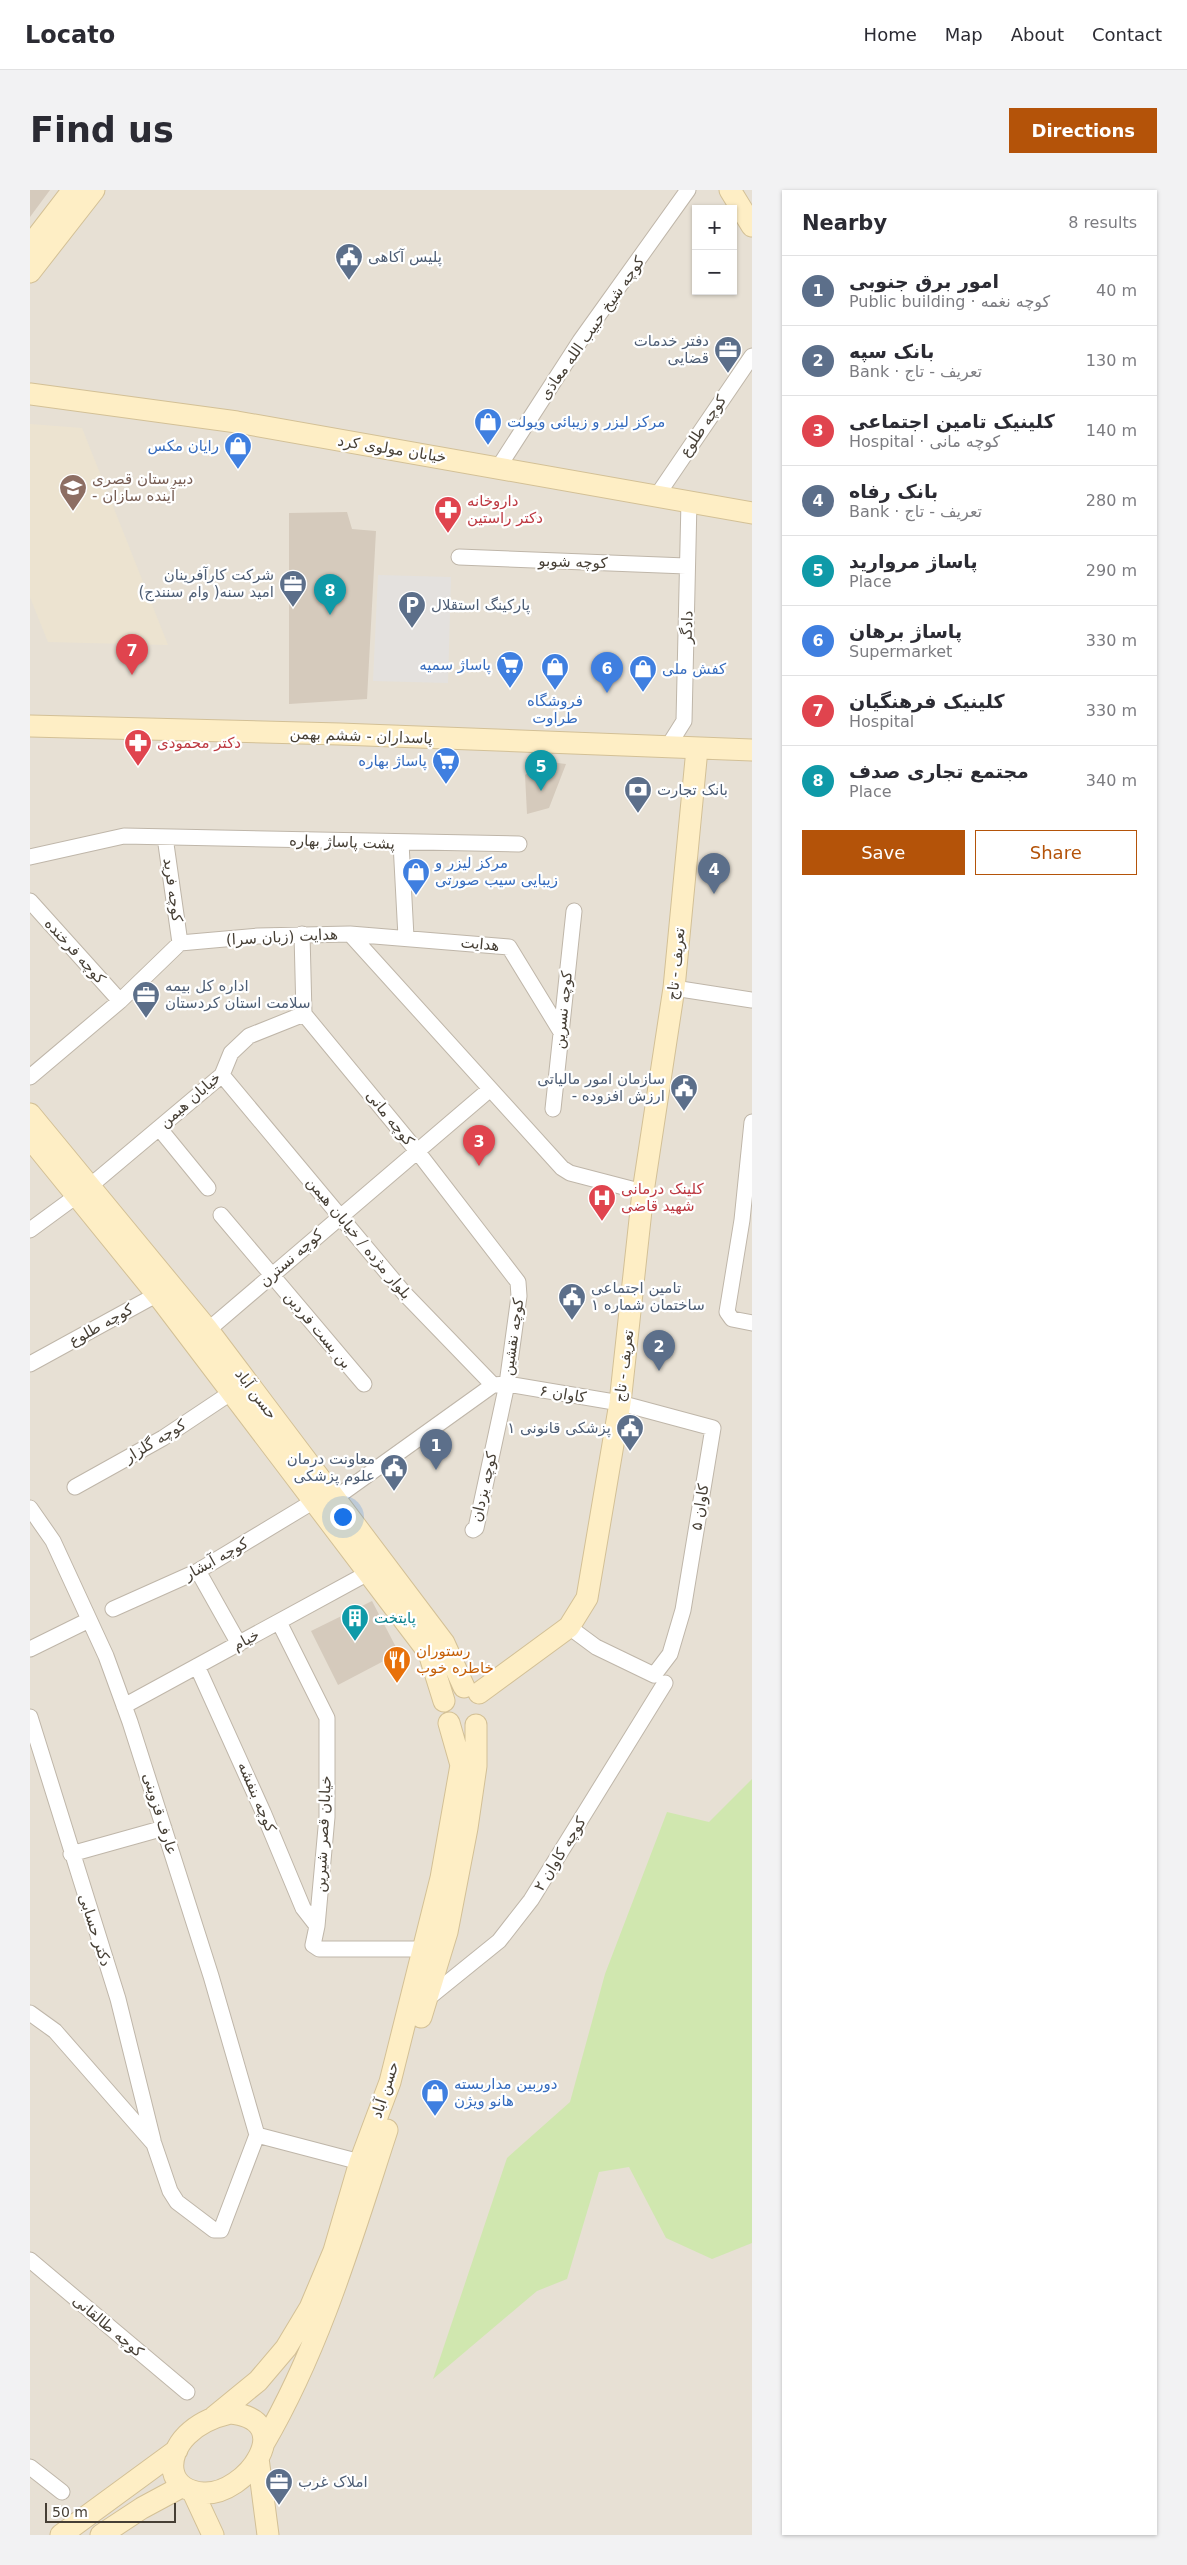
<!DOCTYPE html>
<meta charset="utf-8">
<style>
body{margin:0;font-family:"DejaVu Sans",Cairo,sans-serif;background:#f2f2f3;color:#2b2b33}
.controls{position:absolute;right:15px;top:15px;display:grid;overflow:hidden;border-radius:0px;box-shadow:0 1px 4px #0004}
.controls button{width:45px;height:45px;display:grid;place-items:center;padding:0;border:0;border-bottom:1px solid #e1e1e2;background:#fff;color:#2b2b33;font:25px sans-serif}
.scale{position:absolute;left:15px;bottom:12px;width:131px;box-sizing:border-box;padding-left:5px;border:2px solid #463f35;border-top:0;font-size:14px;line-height:18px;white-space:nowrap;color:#463f35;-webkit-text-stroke:4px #fff;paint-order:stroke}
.you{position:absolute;left:312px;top:1326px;width:18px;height:18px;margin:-12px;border:4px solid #fff;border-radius:50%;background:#1a73e8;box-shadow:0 0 0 8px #1a73e833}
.badge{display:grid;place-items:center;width:32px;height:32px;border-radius:50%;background:#b45309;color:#fff;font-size:16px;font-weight:700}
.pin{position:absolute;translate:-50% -41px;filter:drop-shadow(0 1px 2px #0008)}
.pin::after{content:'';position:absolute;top:26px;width:18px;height:15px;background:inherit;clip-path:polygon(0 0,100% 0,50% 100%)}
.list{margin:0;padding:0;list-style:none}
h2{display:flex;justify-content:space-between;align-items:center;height:65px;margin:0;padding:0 20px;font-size:21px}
h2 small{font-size:16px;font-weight:400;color:#7c7c81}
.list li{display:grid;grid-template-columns:32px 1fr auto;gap:15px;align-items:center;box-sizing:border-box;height:70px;padding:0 20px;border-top:1px solid #e1e1e2}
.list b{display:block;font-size:19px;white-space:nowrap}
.list p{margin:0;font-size:16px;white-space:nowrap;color:#7c7c81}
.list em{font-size:16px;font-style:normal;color:#7c7c81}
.actions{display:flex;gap:10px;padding:15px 20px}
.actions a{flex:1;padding:11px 0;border:1px solid #b45309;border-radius:0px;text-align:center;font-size:18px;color:#b45309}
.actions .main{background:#b45309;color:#fff}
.map{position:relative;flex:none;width:722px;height:2345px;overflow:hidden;border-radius:0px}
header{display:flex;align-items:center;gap:30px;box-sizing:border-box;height:70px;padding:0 25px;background:#fff;border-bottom:1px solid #e1e1e2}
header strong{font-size:24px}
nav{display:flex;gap:28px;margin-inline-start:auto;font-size:18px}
.intro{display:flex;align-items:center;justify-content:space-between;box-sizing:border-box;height:120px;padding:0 30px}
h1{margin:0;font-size:35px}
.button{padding:12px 22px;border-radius:0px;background:#b45309;color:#fff;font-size:18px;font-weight:700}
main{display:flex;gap:30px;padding:0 30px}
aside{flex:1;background:#fff;border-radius:0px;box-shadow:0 1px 4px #0004}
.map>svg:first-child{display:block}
</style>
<header>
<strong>Locato</strong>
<nav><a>Home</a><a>Map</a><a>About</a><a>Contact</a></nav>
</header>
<div class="intro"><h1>Find us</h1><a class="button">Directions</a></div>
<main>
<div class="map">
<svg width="722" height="2345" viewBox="0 0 722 2345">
<rect width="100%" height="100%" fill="#f3efe6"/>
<path fill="#e7e0d4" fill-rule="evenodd" d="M0,0h722v2345h-722zM666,19h37v82h-37z"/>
<path fill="#ece3d0" d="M0,234l52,4 86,217 -120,-3 -18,-45z"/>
<path fill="#d0e7af" d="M722,1589v464l-40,16 -46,-21 -37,-71 -30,5 -32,107 -30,12 -104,88 74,-221 63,-56 35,-128 62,-162 42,10z"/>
<path fill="#e4e1de" d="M348,385l73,2 -3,106 -75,-2z"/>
<path fill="#d5cabc" d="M0,0h20l-20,27z
M317,322l5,17 24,2 -9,168 -78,5v-191z
M511,571l25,3 -17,44 -22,6 -2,-39z
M342,1411l27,52 -61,32 -27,-54z"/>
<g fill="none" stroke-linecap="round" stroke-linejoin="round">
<defs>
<path id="street" d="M468,278l82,-127 108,-151
M626,307l96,-141
M429,367l227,9
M637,558l17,-27 5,-220
M135,647l15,106
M371,653l5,94
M0,667l94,-21 395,8
M0,711l90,100
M272,744l2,80 113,137 101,131 1,14 -12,88 -31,144 -3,2
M320,744l159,13 52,85
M644,798l78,12
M192,885l182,218 89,92 14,-1 113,19 93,25 -30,182 -13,44 -16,21 -58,-28 -27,-20
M0,887l90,-76 60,-58 78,-7 92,-2 212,234 8,5 73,19
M523,919l21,-198
M722,932l-10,98 -15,92 5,7 20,4
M129,938l49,60
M191,1025l143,169
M0,1040l60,-44 132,-111 9,-22 18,-17 55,-22
M178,1140l281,-240
M0,1174l135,-74
M45,1297l88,-49 69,-46
M297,1314l166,-119
M0,1318l23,33 53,115 24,66 81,254 46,159 -36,95h-7l-37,-28 -7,-11 -16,-47 -99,-113 -25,-18
M168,1381l41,73
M83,1419l85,-38 116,-70
M249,1432l48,96v99l-10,109 -4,19 6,4h104
M0,1459l59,-29
M167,1476l66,146 40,96 14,18
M94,1516l244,-133
M0,1527l88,282 35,141
M41,1664l93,-26
M396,1810l73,-59 32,-41 134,-217
M227,1945l103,27
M0,2070l157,132
M0,2277l32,25"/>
<path id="secondary" d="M700,0l22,36
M0,56l43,-56
M0,82l64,-82
M0,204l207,28 515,91
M0,536l310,8 412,16
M0,924l178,216 236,313 20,44
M0,948l133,164 266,351 15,48
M449,1503l90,-66 18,-29 33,-195 23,-211 31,-204 23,-239
M391,1827l26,-85 20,-104 9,-62v-41
M200,2223c70,7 16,83 -27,80 -36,-3 -38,-36 -16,-58 12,-12 26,-18 43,-22z
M184,2227l44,-36 28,-33 24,-40 24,-57 26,-89 30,-80 51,-204 20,-113 -12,-42
M234,2253c57,-98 88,-206 123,-313
M228,2268l10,77
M163,2302l20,43
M31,2345l116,-85
M71,2345l41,-27 39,-21"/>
</defs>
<use href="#street" stroke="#bfb6a9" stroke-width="17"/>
<use href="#secondary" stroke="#d3c096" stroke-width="23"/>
<use href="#street" stroke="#fff" stroke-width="15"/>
<use href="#secondary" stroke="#feeec5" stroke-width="21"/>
</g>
<defs>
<symbol id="civic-pin" viewBox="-11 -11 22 30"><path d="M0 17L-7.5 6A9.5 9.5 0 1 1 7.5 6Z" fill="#5c6f8a" stroke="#fff"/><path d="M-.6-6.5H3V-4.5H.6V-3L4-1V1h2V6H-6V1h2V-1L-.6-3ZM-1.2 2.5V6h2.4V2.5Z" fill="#fff"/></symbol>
<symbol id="office-pin" viewBox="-11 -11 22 30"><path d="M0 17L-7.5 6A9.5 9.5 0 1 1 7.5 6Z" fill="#5c6f8a" stroke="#fff"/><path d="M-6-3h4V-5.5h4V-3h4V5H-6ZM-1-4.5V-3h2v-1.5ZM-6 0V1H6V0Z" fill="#fff"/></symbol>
<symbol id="shop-pin" viewBox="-11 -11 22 30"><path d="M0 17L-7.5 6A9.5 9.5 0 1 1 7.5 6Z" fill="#3f7fe0" stroke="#fff"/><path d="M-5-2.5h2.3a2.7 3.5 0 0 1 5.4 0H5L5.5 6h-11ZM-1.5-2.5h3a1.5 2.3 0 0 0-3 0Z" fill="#fff"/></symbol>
<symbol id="school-pin" viewBox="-11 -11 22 30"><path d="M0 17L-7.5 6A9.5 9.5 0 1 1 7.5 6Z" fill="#8d6e63" stroke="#fff"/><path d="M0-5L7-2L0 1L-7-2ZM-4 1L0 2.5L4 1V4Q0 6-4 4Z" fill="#fff"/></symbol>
<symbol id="pharmacy-pin" viewBox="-11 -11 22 30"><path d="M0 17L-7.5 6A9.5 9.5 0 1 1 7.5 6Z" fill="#e0444e" stroke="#fff"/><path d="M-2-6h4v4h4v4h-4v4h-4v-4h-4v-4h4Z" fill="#fff"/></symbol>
<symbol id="parking-pin" viewBox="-11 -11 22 30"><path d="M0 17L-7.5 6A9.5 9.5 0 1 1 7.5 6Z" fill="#5c6f8a" stroke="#fff"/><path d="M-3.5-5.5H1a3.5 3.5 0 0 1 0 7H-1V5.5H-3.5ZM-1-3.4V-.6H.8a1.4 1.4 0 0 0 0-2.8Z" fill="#fff"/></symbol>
<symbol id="supermarket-pin" viewBox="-11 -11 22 30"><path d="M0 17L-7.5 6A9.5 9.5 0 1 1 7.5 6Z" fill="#3f7fe0" stroke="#fff"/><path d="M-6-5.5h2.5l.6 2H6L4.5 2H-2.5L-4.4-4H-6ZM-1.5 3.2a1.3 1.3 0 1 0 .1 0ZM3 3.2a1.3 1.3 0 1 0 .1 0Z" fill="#fff"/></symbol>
<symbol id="bank-pin" viewBox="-11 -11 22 30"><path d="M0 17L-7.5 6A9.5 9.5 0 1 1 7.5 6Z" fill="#5c6f8a" stroke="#fff"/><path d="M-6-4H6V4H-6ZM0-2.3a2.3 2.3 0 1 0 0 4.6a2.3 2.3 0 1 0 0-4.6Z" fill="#fff"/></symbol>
<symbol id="hospital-pin" viewBox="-11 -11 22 30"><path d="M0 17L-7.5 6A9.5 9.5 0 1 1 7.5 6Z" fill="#e0444e" stroke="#fff"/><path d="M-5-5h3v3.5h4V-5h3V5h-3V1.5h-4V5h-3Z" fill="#fff"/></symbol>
<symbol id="building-pin" viewBox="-11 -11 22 30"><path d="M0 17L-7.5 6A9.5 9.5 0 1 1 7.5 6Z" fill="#0f9aa8" stroke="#fff"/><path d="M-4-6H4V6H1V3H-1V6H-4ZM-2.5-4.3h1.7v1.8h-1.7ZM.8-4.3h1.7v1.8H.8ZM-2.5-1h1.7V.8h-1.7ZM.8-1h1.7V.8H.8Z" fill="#fff"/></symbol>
<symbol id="restaurant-pin" viewBox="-11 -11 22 30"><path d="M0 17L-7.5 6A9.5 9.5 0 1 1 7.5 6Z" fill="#e8710a" stroke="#fff"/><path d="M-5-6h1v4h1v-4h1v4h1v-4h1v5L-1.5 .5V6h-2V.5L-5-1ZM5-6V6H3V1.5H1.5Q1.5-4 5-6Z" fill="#fff"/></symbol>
</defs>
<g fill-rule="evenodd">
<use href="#civic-pin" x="303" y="51" width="32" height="43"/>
<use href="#office-pin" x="682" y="144" width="32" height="43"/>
<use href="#shop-pin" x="442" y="216" width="32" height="43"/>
<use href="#shop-pin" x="192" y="240" width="32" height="43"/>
<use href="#school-pin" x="27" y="282" width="32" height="43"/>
<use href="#pharmacy-pin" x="402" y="304" width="32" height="43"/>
<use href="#office-pin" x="247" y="378" width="32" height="43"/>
<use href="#parking-pin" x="366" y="399" width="32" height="43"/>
<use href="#supermarket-pin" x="464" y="459" width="32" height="43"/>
<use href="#shop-pin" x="509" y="461" width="32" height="43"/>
<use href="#shop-pin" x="597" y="463" width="32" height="43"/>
<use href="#pharmacy-pin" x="92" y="537" width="32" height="43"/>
<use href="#supermarket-pin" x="400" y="555" width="32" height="43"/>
<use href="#bank-pin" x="592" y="584" width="32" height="43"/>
<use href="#shop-pin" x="370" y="666" width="32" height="43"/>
<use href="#office-pin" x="100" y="789" width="32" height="43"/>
<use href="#civic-pin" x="638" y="882" width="32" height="43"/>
<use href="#hospital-pin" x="556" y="992" width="32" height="43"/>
<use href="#civic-pin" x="526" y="1091" width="32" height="43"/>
<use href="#civic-pin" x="584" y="1222" width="32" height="43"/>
<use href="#civic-pin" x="348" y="1262" width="32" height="43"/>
<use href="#building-pin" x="309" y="1412" width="32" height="43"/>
<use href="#restaurant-pin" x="351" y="1454" width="32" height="43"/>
<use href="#shop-pin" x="389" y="1887" width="32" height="43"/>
<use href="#office-pin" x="233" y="2276" width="32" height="43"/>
</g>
<g text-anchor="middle" stroke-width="4.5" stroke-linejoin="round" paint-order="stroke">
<g font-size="15" fill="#4e5e75" stroke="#fff" text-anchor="start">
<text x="338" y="72">پلیس آکاهی</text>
<text x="679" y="156" text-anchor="end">دفتر خدمات<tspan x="679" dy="17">قضایی</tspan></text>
<text x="244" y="390" text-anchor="end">شرکت کارآفرینان<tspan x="244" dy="17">امید سنه( وام سنندج)</tspan></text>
<text x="401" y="420">پارکینگ استقلال</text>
<text x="627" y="605">بانک تجارت</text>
<text x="135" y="801">اداره کل بیمه<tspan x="135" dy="17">سلامت استان کردستان</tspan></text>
<text x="635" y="894" text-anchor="end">سازمان امور مالیاتی<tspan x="635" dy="17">- ارزش افزوده</tspan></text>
<text x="561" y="1103">تامین اجتماعی<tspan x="561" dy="17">ساختمان شماره ۱</tspan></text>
<text x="581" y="1243" text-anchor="end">پزشکی قانونی ۱</text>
<text x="345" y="1274" text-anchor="end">معاونت درمان<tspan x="345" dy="17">علوم پزشکی</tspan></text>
<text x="268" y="2297">املاک غرب</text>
</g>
<g font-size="15" fill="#463f35" stroke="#fff">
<text transform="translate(562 138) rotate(-55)" y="5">کوچه شیخ حبیب الله معاذی</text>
<text transform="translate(673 236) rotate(-56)" y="5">کوچه طلوع</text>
<text transform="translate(362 259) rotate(9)" y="5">خیابان مولوی کرد</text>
<text transform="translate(543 372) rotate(2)" y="5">کوچه شوبو</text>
<text transform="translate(657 437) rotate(-88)" y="5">دادگر</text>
<text transform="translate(331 546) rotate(2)" y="5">پاسداران - ششم بهمن</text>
<text transform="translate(312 652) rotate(2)" y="5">پشت پاساژ بهاره</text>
<text transform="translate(143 700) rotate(82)" y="5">کوچه فرید</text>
<text transform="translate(252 747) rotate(-3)" y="5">هدایت (زبان سرا)</text>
<text transform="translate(450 754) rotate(5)" y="5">هدایت</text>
<text transform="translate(45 761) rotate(48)" y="5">کوچه فرخنده</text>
<text transform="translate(646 774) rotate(-84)" y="5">تعریف - تاج</text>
<text transform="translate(533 820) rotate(-84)" y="5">کوچه نسرین</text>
<text transform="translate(160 910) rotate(-41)" y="5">خیابان هیمن</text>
<text transform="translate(360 928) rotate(51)" y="5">کوچه مانی</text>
<text transform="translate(329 1048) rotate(50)" y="5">بلوار مژده / خیابان هیمن</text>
<text transform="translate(261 1068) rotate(-41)" y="5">کوچه نسترن</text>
<text transform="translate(71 1135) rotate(-29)" y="5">کوچه طلوع</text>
<text transform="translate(288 1140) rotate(50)" y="5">بن بست فردین</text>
<text transform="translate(483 1147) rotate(-82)" y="5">کوچه نقشین</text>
<text transform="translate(594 1176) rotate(-83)" y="5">تعریف - تاج</text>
<text transform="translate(226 1204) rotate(53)" y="5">حسن آباد</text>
<text transform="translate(533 1204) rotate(9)" y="5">کاوان ۶</text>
<text transform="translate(125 1251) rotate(-31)" y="5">کوچه گلزار</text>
<text transform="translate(454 1297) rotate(-77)" y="5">کوچه یزدان</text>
<text transform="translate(670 1317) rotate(-81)" y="5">کاوان ۵</text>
<text transform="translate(186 1369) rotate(-29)" y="5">کوچه آبشار</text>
<text transform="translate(216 1450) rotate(-29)" y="5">خیام</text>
<text transform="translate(227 1607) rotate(67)" y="5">کوچه بنفشه</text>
<text transform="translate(130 1624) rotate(73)" y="5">عارف قزوینی</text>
<text transform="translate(293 1644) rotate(-87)" y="5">خیابان قصر شیرین</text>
<text transform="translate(530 1664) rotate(-58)" y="5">کوچه کاوان ۲</text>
<text transform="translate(65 1740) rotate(72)" y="5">دکتر حسابی</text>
<text transform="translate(355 1900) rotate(-72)" y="5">حسن آباد</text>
<text transform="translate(78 2136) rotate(40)" y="5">کوچه طالقانی</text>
</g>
<g font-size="15" fill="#366cbe" stroke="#fff" text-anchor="start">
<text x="477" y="237">مرکز لیزر و زیبائی ویولت</text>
<text x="189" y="261" text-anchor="end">رایان مکس</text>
<text x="461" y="480" text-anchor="end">پاساژ سمیه</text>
<text x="632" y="484">کفش ملی</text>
<text x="525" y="516" text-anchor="middle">فروشگاه<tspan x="525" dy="17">طراوت</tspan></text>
<text x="397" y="576" text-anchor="end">پاساژ بهاره</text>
<text x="405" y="678">مرکز لیزر و<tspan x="405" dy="17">زیبایی سیب صورتی</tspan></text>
<text x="424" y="1899">دوربین مداربسته<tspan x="424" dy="17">هانو ویژن</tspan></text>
</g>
<g font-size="15" fill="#785e54" stroke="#fff" text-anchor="start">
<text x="62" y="294">دبیرستان قصری<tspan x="62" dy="17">- آینده سازان</tspan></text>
</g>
<g font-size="15" fill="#be3a42" stroke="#fff" text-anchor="start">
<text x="437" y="316">داروخانه<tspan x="437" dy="17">دکتر راستین</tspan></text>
<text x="127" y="558">دکتر محمودی</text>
<text x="591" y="1004">کلینک درمانی<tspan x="591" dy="17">شهید قاضی</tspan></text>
</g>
<g font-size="15" fill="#0d838f" stroke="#fff" text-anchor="start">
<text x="344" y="1433">پایتخت</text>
</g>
<g font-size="15" fill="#c56008" stroke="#fff" text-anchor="start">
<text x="386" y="1466">رستوران<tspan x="386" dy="17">خاطره خوب</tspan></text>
</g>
</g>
</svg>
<div class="controls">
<button>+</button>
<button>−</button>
</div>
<div class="scale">50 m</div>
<div class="you"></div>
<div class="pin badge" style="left:406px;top:1280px;background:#5c6f8a">1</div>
<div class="pin badge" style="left:629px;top:1181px;background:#5c6f8a">2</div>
<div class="pin badge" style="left:449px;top:976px;background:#e0444e">3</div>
<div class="pin badge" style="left:684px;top:704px;background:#5c6f8a">4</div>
<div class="pin badge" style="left:511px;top:601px;background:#0f9aa8">5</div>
<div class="pin badge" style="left:577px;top:503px;background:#3f7fe0">6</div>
<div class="pin badge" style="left:102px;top:485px;background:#e0444e">7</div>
<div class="pin badge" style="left:300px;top:425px;background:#0f9aa8">8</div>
</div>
<aside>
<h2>Nearby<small>8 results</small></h2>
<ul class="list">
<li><span class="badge" style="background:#5c6f8a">1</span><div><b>امور برق جنوبی</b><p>Public building · کوچه نغمه</p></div><em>40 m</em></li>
<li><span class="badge" style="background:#5c6f8a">2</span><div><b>بانک سپه</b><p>Bank · تعریف - تاج</p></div><em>130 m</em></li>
<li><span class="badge" style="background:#e0444e">3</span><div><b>کلینیک تامین اجتماعی</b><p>Hospital · کوچه مانی</p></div><em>140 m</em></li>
<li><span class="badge" style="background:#5c6f8a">4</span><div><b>بانک رفاه</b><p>Bank · تعریف - تاج</p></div><em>280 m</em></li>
<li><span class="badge" style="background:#0f9aa8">5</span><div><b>پاساژ مروارید</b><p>Place</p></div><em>290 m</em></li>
<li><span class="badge" style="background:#3f7fe0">6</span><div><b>پاساژ برهان</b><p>Supermarket</p></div><em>330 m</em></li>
<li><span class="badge" style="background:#e0444e">7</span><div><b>کلینیک فرهنگیان</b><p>Hospital</p></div><em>330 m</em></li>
<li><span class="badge" style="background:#0f9aa8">8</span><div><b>مجتمع تجاری صدف</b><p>Place</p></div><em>340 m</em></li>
</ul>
<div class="actions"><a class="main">Save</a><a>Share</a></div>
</aside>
</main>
